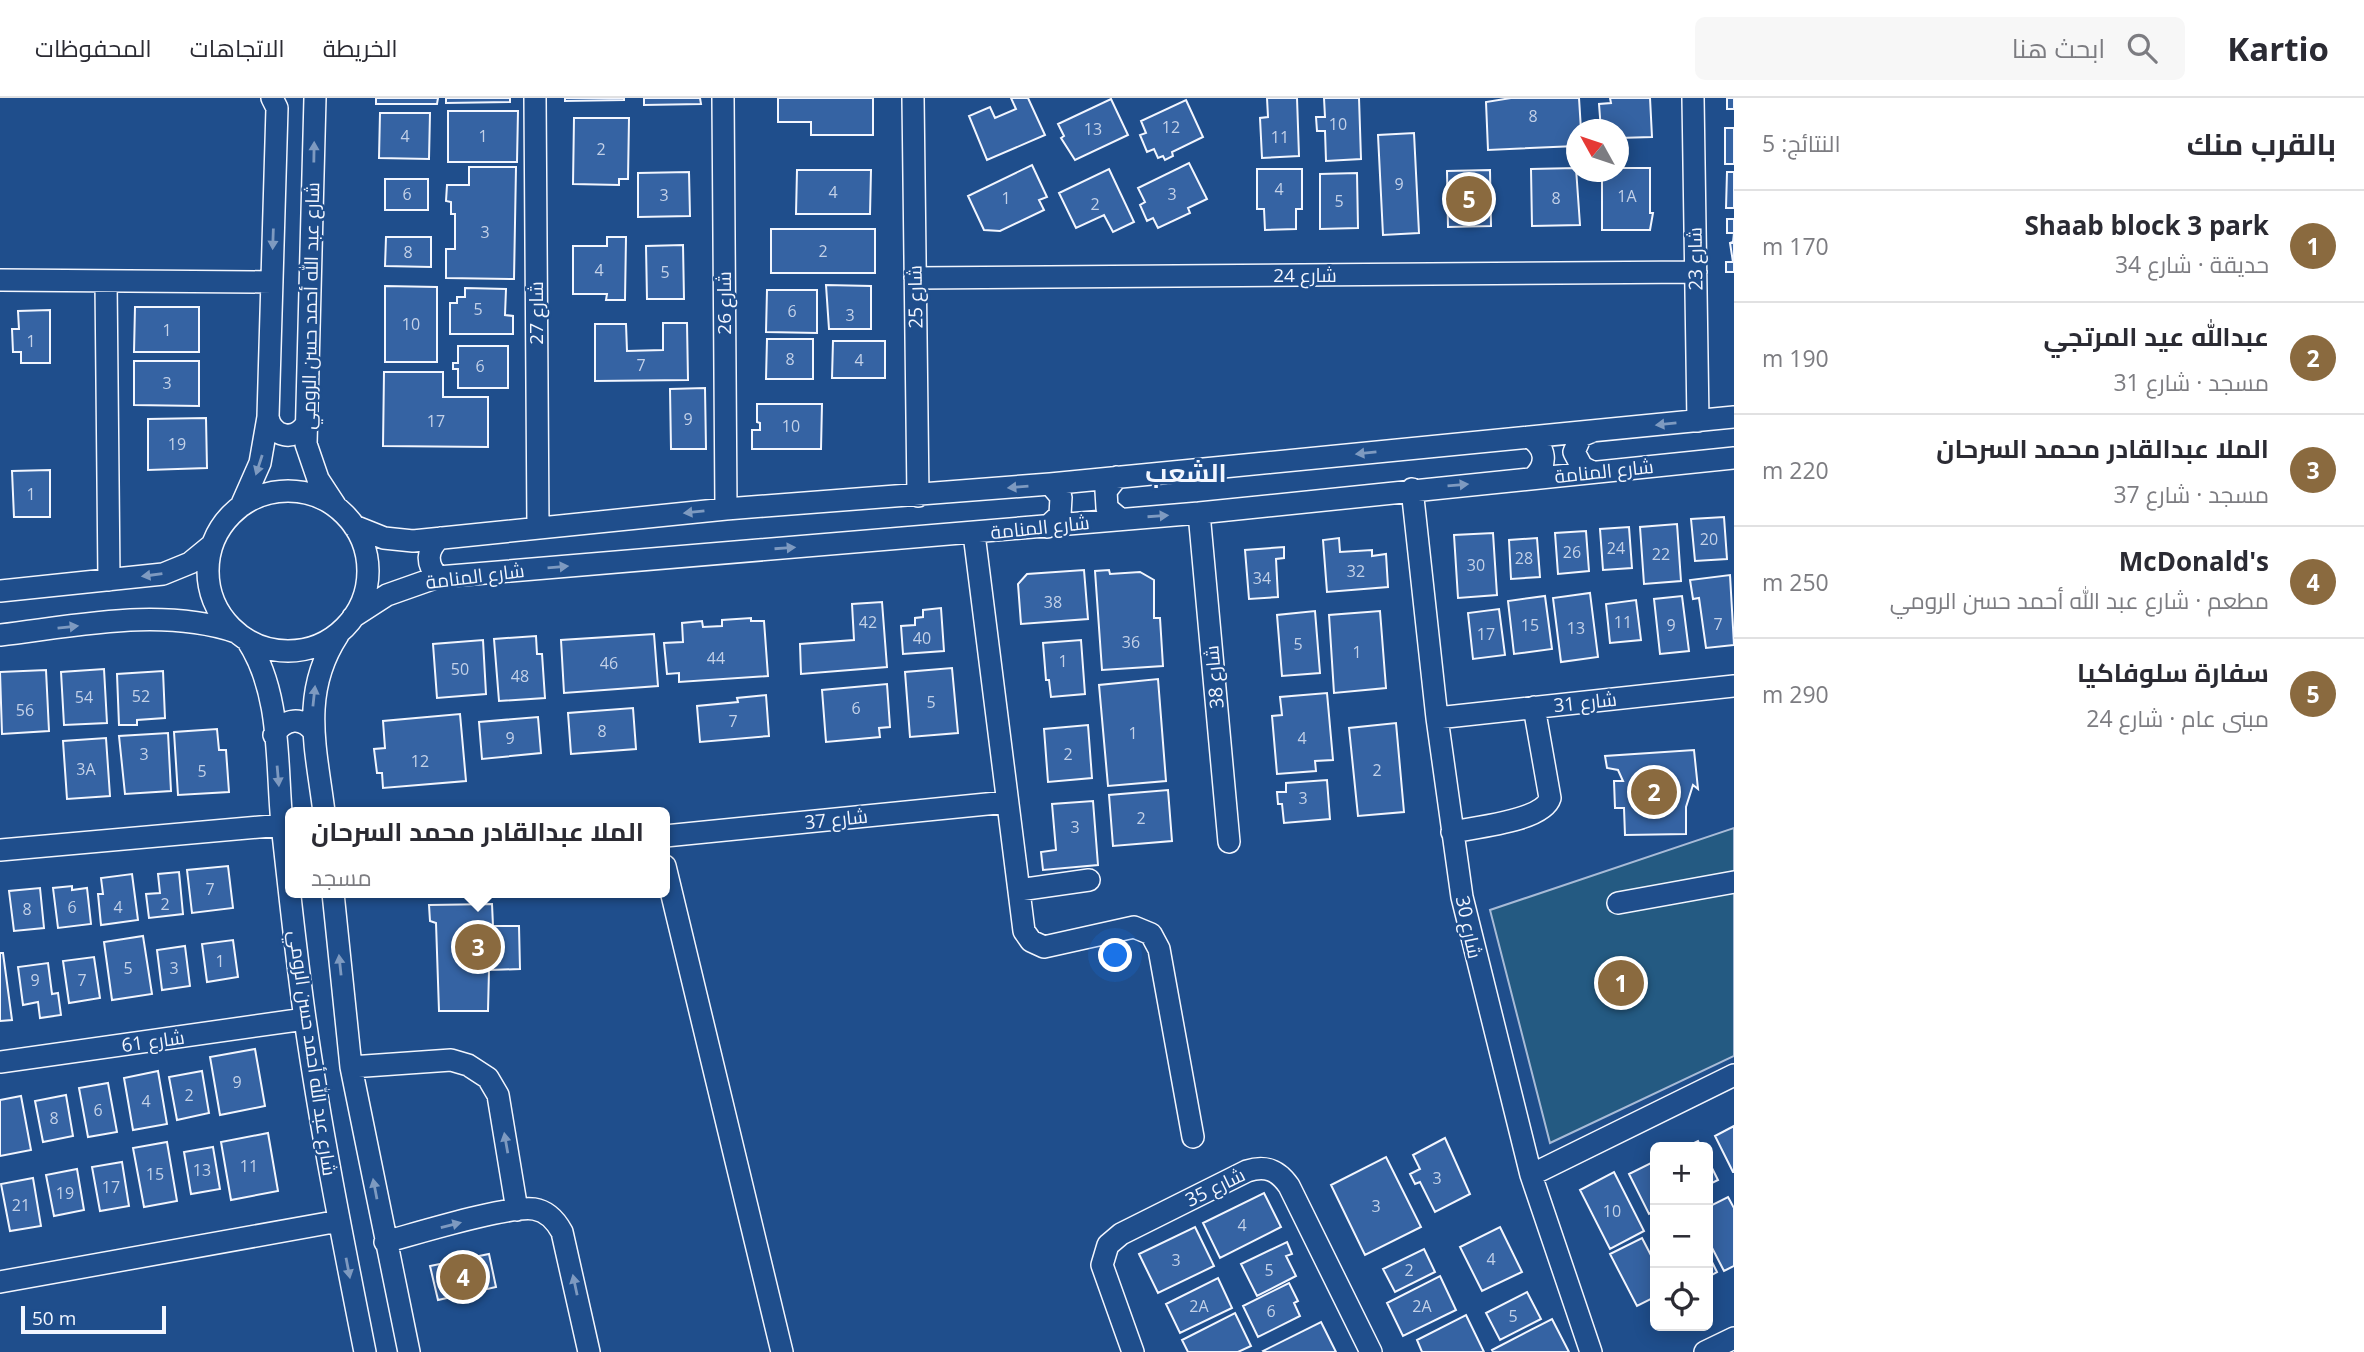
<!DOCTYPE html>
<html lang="ar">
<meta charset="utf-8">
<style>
body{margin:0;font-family:"Open Sans",Cairo,sans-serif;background:#f7f7f7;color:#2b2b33;direction:rtl}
.controls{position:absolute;right:21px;bottom:21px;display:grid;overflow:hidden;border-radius:10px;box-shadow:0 4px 18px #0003}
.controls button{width:63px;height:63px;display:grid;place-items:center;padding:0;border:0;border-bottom:2px solid #e1e1e2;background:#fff;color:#2b2b33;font:35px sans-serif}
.compass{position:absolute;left:1566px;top:21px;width:63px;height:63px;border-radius:50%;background:#fff;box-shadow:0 4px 18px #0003;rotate:310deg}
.scale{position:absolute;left:21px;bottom:18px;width:145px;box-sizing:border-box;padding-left:7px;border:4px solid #f2f6ff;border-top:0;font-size:19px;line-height:24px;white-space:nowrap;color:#f2f6ff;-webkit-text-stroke:5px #1f4e8c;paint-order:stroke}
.you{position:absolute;left:1116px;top:858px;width:24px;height:24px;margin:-18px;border:5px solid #fff;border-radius:50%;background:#1a73e8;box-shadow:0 0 0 10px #1a73e833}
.badge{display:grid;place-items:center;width:46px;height:46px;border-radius:50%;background:#8a6a3f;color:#fff;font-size:23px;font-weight:700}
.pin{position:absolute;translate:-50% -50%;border:4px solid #fff;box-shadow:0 2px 7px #0006}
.popup{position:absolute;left:285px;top:709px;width:385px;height:91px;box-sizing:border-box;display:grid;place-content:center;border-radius:10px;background:#fff;filter:drop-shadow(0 2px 5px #0005);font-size:23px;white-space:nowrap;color:#7c7c81}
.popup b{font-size:26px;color:#2b2b33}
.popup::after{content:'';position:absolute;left:50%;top:100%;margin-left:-14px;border:14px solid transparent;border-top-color:#fff}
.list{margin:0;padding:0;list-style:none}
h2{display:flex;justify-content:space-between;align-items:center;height:91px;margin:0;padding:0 28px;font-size:30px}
h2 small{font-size:23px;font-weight:400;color:#7c7c81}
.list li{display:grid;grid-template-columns:46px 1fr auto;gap:21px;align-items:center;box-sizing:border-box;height:112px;padding:0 28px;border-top:2px solid #e1e1e2}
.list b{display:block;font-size:26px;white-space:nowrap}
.list p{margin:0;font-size:23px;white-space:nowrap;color:#7c7c81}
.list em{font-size:23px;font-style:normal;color:#7c7c81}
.icon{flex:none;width:38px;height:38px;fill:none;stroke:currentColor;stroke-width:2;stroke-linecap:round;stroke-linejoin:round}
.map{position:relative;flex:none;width:1734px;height:1254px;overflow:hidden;direction:ltr}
header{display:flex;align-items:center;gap:42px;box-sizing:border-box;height:98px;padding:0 35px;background:#fff;border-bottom:2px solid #e1e1e2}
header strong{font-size:33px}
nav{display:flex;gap:38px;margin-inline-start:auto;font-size:24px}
.search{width:490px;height:63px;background:#f7f7f7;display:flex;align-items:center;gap:18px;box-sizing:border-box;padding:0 24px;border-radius:10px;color:#7c7c81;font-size:26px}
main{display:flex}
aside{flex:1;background:#fff}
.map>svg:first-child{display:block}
</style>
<header>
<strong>Kartio</strong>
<div class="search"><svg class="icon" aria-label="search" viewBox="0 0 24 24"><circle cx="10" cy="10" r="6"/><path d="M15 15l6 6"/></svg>ابحث هنا</div>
<nav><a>الخريطة</a><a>الاتجاهات</a><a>المحفوظات</a></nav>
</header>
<main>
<aside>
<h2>بالقرب منك<small>النتائج: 5</small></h2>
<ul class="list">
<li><span class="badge">1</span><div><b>Shaab block 3 park</b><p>حديقة · شارع 34</p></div><em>170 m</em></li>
<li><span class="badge">2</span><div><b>عبدالله عيد المرتجي</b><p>مسجد · شارع 31</p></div><em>190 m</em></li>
<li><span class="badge">3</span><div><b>الملا عبدالقادر محمد السرحان</b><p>مسجد · شارع 37</p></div><em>220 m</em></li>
<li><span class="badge">4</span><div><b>McDonald's</b><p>مطعم · شارع عبد الله أحمد حسن الرومي</p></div><em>250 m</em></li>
<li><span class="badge">5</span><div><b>سفارة سلوفاكيا</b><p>مبنى عام · شارع 24</p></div><em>290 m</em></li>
</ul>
</aside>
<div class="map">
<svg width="1734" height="1254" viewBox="0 0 1734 1254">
<rect width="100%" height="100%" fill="#1f4e8c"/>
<path fill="#245a82" stroke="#a8bbd7" stroke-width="2" d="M1734,730v228l-184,87 -60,-233z"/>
<path fill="#3563a3" stroke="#f2f6ff" stroke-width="2" d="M376,0h62l-1,6h-61z
M446,0h64v4l-64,1z
M565,0h59v2l-59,1z
M644,0h56l1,6 -57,1z
M778,0h95v37h-62v-13h-33z
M1011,0h17l17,37 -58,25 -18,-44 21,-9 5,11 21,-9z
M1267,0h30l2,58 -37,2 -2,-40 8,-1z
M1324,0h35l2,61 -35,2 -1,-30h-8l-1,-14h9z
M1511,0h68l2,32h-5v16l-88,4 -2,-48z
M1610,0h40l2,39 -34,1v-8h-17l-2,-26 12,-1z
M1727,0h7v11h-7z
M1111,1l17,36 -53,25 -14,-22 3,-2 -6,-12z
M1186,2l17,37 -31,15 1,4 -8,4 -2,-4 -5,2 -4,-9 -7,3 -7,-17 6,-2 -5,-12z
M448,13h70l-1,51h-69z
M380,15h50l-1,46 -50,-1z
M574,20h55l-1,61h-9v6l-46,-1z
M1725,30h9v36h-9z
M1414,35l5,100 -36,2 -5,-100z
M1189,65l18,36 -19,9 2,5 -32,15 -5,-10 -6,3 -7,-16 5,-3 -7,-14z
M1032,67l15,32 -8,3 5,10 -44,21 -16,-1 -16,-34z
M469,69h47l-2,112 -68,-1v-29h9v-35h-4v-12l-5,-1 1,-16h22z
M1576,70l4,57 -48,1 -1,-57z
M1618,70h32v45h3l-3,17h-48v-58h16z
M1109,71l25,53 -21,10 -9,-17 -28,13 -17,-35z
M1257,71h45v40h-6v20l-31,1 -1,-21h-7z
M797,72h74l-1,44h-74z
M1490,72l1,56 -43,1 -1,-56z
M689,74l1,44 -52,1v-44z
M1727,74h7v36h-8z
M1357,75l1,55 -38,1v-55z
M385,81h43v31h-43z
M1727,121h7v53h-8v-10h7l-3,-19 3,-1 1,-9h-7z
M771,131h104v44h-104z
M386,139h45v30l-46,-1z
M607,139h19l-1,63h-19l1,-6h-34v-48h34z
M683,147l1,54h-37l-1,-53z
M826,187l45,1v43h-42z
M385,188l52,1v75h-52z
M465,190l41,1 -1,26 8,1v18h-63v-31h7v-6h8z
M767,192h50v43l-51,-1z
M135,209h64v45h-65z
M50,212v53h-29v-11h-8l-1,-23h7l-1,-18z
M663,225h24l1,57 -93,1v-57h31l1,27 36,-1z
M767,241h46v40h-47z
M833,243h52v37h-53z
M458,248h50v42h-50v-19h-5v-6h5z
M134,263h65v45l-65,-1z
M384,274h59v25h45v50l-105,-1z
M705,290l1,61h-35l-1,-60z
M757,306h65l-1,45h-69v-19h8v-7l-3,-1z
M206,320l1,50 -59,2v-51z
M50,372v47h-36l-2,-46z
M1724,419l3,42 -32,2 -4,-42z
M1677,426l4,57 -37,3 -4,-57z
M1629,429l3,41 -29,2 -3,-41z
M1586,433l3,40 -31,3 -3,-41z
M1493,435l4,62 -39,3 -4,-63z
M1339,440l1,14 32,-2v6l14,-2 2,33 -61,5 -4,-52z
M1537,440l3,39 -29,2 -2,-39z
M1284,449v11l-8,1 2,38 -29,2 -4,-49z
M1084,472l4,49 -67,5 -3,-40 9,-10z
M1109,472l1,4 30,-2 14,8v38h6l3,48 -61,4 -7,-99z
M1730,477l4,70 -28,3 -7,-50 -6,1 -3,-19z
M1590,495l8,64 -37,5 -8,-64z
M1545,498l7,53 -38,5 -6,-53z
M1682,498l7,55 -29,3 -6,-55z
M1636,502l5,40 -31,3 -4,-39z
M882,504l5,65 -86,7 -1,-30 54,-4 -2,-36z
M941,510l3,43 -41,3 -2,-28 14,-1v-7l8,-1v-7z
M1499,511l6,46 -32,4 -5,-46z
M1315,513l5,62 -38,3 -5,-61z
M1380,513l6,77 -52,5 -5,-78z
M751,520v3h13l4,55 -89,6v-9l-12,1 -3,-31 19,-1 -1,-19 20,-2 1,6 19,-1v-6z
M654,536l4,52 -94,7 -3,-53z
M536,538l1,18h5l3,44 -46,3 -5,-62z
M483,542l3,54 -49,4 -4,-54z
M1081,542l4,54 -34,3 -2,-17h-3l-3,-37z
M952,570l6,65 -48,4 -5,-65z
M104,571l3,54 -43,2 -3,-53z
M46,572l3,61 -47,3 -2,-62z
M163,573l2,47 -28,2v5h-18l-2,-51z
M1158,581l8,102 -58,5 -9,-101z
M887,586l3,43 -11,1 1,9 -54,5 -4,-52z
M1327,595l6,67 -18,1 1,10 -39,3 -5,-58 10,-1 -2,-18z
M766,597l3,41 -69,6 -3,-36 41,-4 -1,-4z
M633,610l3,41 -65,5 -3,-41z
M460,616l6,67 -83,7 -1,-15h-5l-3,-24 11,-1 -2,-27z
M538,619l3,36 -59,6 -3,-37z
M1396,625l8,89 -46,4 -9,-88z
M1088,627l4,53 -44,4 -4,-53z
M217,631l2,21h7l3,42 -51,3 -4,-63z
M168,635l3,58 -46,3 -6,-58z
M106,640l4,58 -43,3 -4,-58z
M1694,652l4,39 -5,-4 -7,22v27l-61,1 -1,-27h-9l-1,-27h9l-5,-11 -11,-2 -2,-12z
M1327,682l3,39 -46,4 -2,-19h-4l-1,-12h9v-9z
M1168,692l4,51 -59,5 -4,-51z
M1093,703l5,64 -55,5 -2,-18 15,-2 -4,-46z
M228,768l5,42 -41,5 -5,-43z
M179,774l4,42 -34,4 -3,-24 14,-1 -2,-19z
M132,776l6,46 -37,5 -3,-31h5l-2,-16z
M72,788v4l15,-2 4,36 -33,4 -5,-40z
M40,790l4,40 -30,3 -5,-40z
M492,806l1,22h26l1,43 -31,1 -1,41h-49l-3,-88 -6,-2 -1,-16z
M143,838l9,58 -40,6 -8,-58z
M233,842l5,37 -31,5 -5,-38z
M185,848l5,40 -28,4 -5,-40z
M0,855h3l9,67 -12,1z
M94,859l6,41 -31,5 -6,-42z
M48,865l4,31 6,-1 3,22 -21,3 -2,-16 -15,3 -5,-38z
M255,951l10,57 -45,9 -10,-58z
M158,973l9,53 -34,6 -9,-52z
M202,973l7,42 -32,7 -8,-43z
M108,985l9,49 -29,5 -9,-49z
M66,997l7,41 -30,6 -8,-41z
M21,998l10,54 -31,6v-56z
M1734,1028v46h-1l-18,-36z
M268,1035l10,58 -47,9 -10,-58z
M1445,1040l25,56 -35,18 -15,-30 -5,2 -5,-10 10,-5 -7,-14z
M1698,1043l3,6h-15z
M167,1044l10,59 -33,6 -11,-59z
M213,1049l7,42 -29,5 -7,-42z
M1386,1059l35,70 -56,28 -34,-70z
M1708,1062l10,20 -10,5z
M1655,1063v50l-6,3 -20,-40z
M122,1064l7,44 -29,5 -8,-44z
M77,1071l7,41 -30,6 -8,-41z
M1614,1074l30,59 -34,18 -30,-59z
M33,1080l8,48 -31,5 -9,-47z
M1264,1095l17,34 -61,31 -17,-35z
M1728,1099l6,11v58l-10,5 -16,-31v-33z
M1195,1129l19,39 -56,27 -19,-39z
M1500,1129l22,45 -40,19 -22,-44z
M1642,1140l13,25v34l-18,9 -27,-52z
M1287,1144l5,12 -6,2 10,20 -39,20 -16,-32z
M1424,1151l11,23 -40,20 -12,-23z
M489,1156l7,33 -58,13 -8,-34z
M1708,1156l9,18 -9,5z
M1440,1178l16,34 -53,26 -16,-33z
M1218,1180l14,30 -52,25 -14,-29z
M1289,1185l9,18 -4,2 6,13 -42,21 -15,-31z
M1527,1194l14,27 -41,21 -14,-27z
M1235,1215l16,33 -13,6h-50l-6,-12z
M1466,1217l18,37h-62l-5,-12z
M1552,1221l17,33h-76l-1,-2z
M1321,1224l15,30h-72l-1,-1z"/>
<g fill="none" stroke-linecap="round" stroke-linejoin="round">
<defs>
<path id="minor" d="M315,0l-9,346 12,35 17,26
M535,0l3,430
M723,0l3,411
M913,0l5,398
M1693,0l5,323
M915,180l781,-6
M0,182l272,2
M106,183l3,299
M268,319c4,20 27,25 38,7
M1529,339c17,10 19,27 5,40
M1592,374l-10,-5 -8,-15 7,-16 12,-5
M1117,379l-11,14 1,17 13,11
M1412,391l25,229 25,179 69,278 60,177
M208 473a80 80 0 1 1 160 0a80 80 0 1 1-160 0Z
M241,408l19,-43 8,-46 9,-309 -5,-10
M1199,415l30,329
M354,428l30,12 29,3 313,-32 324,-25 684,-67
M1047,429l13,-12 1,-18 -11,-13
M974,436l50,397 7,10 13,6 90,-20 17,7 8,15 34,188
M438,479c-12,-13 -12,-27 2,-39
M0,493l163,-17 27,-11 22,-18
M353,519l34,-22 51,-18 761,-64 535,-55
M0,537c76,-9 161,-28 236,-3
M247,542c35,53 29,123 35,184 7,65 14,130 23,195 16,112 38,222 60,333
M1437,620l297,-32
M274,637c11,-17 28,-19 40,-3
M324,714c-8,-64 -24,-119 14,-177
M1452,734c24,-5 91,-11 98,-34l-16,-91
M665,738l342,-34
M0,752l282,-25
M665,768l117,486
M1019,792l70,-10
M333,795l18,174 58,285
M1618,805l116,-21
M0,964l305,-43
M351,969l100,-7 17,5 20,13 10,17 19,115
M1531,1077l203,-100
M385,1144c30,-8 123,-37 149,-33 13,2 22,12 28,23l27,120
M0,1184l339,-61
M1133,1254l-31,-87 6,-20 13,-11 126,-63c19,-6 31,-1 42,15l82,166
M1705,1254l29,-14"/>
</defs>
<use href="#minor" stroke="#f2f6ff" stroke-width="24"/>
<use href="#minor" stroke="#1f4e8c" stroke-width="21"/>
</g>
<defs><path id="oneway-solid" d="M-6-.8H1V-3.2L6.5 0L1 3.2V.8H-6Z" transform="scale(1.75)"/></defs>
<g fill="#7e9ac0">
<use href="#oneway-solid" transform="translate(314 54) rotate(-89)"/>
<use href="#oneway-solid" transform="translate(273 141) rotate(92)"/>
<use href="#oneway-solid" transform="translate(1666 326) rotate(174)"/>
<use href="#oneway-solid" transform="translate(1366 355) rotate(174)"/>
<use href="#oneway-solid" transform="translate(259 367) rotate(108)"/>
<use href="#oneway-solid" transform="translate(1458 387) rotate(-5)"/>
<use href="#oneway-solid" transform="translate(1018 389) rotate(175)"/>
<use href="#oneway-solid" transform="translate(694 414) rotate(174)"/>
<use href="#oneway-solid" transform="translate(1158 418) rotate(-4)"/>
<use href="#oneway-solid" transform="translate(785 450) rotate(-4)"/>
<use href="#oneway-solid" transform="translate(558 469) rotate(-5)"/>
<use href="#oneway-solid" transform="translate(152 477) rotate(172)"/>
<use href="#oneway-solid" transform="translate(68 529) rotate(-6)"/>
<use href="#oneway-solid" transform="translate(314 598) rotate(-84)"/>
<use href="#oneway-solid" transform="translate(278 678) rotate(85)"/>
<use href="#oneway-solid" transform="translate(340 867) rotate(-96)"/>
<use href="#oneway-solid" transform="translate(506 1045) rotate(-100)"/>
<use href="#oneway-solid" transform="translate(375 1091) rotate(-101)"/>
<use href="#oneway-solid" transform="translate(451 1127) rotate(-14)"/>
<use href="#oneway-solid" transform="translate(348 1170) rotate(79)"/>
<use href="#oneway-solid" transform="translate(575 1187) rotate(-102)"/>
</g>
<g text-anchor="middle" stroke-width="5" stroke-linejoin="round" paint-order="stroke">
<g font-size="16" fill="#c3d1e8">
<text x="1533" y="24">8</text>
<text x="1338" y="32">10</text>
<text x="1171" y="35">12</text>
<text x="1093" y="37">13</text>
<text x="405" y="44">4</text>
<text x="483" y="44">1</text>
<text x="1280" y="45">11</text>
<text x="601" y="57">2</text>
<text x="1399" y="92">9</text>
<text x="1279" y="97">4</text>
<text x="833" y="100">4</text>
<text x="407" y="102">6</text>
<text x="1172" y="102">3</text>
<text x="664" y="103">3</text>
<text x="1627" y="104">1A</text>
<text x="1006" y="106">1</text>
<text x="1556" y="106">8</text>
<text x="1339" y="109">5</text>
<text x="1095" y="112">2</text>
<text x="485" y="140">3</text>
<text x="823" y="159">2</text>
<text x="408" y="160">8</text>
<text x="599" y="178">4</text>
<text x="665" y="180">5</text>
<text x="478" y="217">5</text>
<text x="792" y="219">6</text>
<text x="850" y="223">3</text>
<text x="411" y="232">10</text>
<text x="167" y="238">1</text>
<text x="31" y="249">1</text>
<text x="790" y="267">8</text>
<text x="859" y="268">4</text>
<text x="641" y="273">7</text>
<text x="480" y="274">6</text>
<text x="167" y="291">3</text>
<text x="688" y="327">9</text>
<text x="436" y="329">17</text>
<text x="791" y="334">10</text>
<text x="177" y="352">19</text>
<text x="31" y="402">1</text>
<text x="1709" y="447">20</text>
<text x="1616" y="456">24</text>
<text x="1572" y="460">26</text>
<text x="1661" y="462">22</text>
<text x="1524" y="466">28</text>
<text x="1476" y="473">30</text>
<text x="1356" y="479">32</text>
<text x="1262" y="486">34</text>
<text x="1053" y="510">38</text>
<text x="868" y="530">42</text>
<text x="1623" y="530">11</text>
<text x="1718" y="532">7</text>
<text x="1530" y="533">15</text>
<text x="1671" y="533">9</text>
<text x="1576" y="536">13</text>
<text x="1486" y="542">17</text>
<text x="922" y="546">40</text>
<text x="1131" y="550">36</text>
<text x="1298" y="552">5</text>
<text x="1357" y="560">1</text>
<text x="716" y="566">44</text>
<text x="1063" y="569">1</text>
<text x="609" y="571">46</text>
<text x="460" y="577">50</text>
<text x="520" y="584">48</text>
<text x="141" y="604">52</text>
<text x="84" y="605">54</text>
<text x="931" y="610">5</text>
<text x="856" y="616">6</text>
<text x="25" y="618">56</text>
<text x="733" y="629">7</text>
<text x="602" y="639">8</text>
<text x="1133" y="641">1</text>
<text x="510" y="646">9</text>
<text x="1302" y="646">4</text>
<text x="144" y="662">3</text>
<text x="1068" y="662">2</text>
<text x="420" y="669">12</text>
<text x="86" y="677">3A</text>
<text x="1377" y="678">2</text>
<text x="202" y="679">5</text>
<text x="1303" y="706">3</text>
<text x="1141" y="726">2</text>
<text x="1075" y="735">3</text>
<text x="210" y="797">7</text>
<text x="165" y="812">2</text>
<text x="72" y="815">6</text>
<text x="118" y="815">4</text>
<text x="27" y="817">8</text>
<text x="220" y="869">1</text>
<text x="128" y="876">5</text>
<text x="174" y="876">3</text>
<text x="35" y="888">9</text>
<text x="82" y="888">7</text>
<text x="237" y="990">9</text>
<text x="189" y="1003">2</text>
<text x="146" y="1009">4</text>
<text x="98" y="1018">6</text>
<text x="54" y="1026">8</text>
<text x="249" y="1074">11</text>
<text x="202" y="1078">13</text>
<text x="155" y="1082">15</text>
<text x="1437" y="1086">3</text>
<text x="111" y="1095">17</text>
<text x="65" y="1101">19</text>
<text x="21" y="1113">21</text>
<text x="1376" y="1114">3</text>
<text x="1612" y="1119">10</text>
<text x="1242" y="1133">4</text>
<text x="1491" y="1167">4</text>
<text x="1176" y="1168">3</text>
<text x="1269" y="1178">5</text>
<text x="1409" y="1178">2</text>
<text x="1199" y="1214">2A</text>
<text x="1422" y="1214">2A</text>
<text x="1271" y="1219">6</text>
<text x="1513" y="1224">5</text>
</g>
<g font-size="19" fill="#f2f6ff" stroke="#1f4e8c">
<text transform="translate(1695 161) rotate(-91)" y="7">شارع 23</text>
<text x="1305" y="184">شارع 24</text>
<text transform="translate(915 199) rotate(-91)" y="7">شارع 25</text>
<text transform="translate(724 205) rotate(-90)" y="7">شارع 26</text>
<text transform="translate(310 208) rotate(-89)" y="7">شارع عبد الله أحمد حسن الرومي</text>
<text transform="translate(536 215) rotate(-90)" y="7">شارع 27</text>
<text transform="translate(1604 373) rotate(-6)" y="7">شارع المنامة</text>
<text transform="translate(1040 429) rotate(-6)" y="7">شارع المنامة</text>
<text transform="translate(475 478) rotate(-7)" y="7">شارع المنامة</text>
<text transform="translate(1214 579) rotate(-95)" y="7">شارع 38</text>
<text transform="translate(1585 604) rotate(-6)" y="7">شارع 31</text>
<text transform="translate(836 721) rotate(-6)" y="7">شارع 37</text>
<text transform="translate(1469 829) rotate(78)" y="7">شارع 30</text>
<text transform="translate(153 943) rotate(-8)" y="7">شارع 61</text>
<text transform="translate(313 955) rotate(82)" y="7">شارع عبد الله أحمد حسن الرومي</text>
<text transform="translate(1215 1089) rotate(-26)" y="7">شارع 35</text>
</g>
<g font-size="26" font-weight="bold" fill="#f2f6ff" stroke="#1f4e8c">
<text x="1186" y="384">الشعب</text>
</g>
</g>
</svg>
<div class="controls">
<button>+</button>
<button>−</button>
<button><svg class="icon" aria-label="locate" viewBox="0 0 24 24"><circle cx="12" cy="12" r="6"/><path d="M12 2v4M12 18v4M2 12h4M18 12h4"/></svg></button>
</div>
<svg class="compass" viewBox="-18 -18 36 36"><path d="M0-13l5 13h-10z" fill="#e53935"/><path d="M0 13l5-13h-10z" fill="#7c7c81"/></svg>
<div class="scale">50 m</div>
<div class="you"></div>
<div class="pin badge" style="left:1621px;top:885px">1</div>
<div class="pin badge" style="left:1654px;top:694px">2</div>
<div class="pin badge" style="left:478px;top:849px">3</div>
<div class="popup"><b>الملا عبدالقادر محمد السرحان</b>مسجد</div>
<div class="pin badge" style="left:463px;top:1179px">4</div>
<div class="pin badge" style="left:1469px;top:101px">5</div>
</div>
</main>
